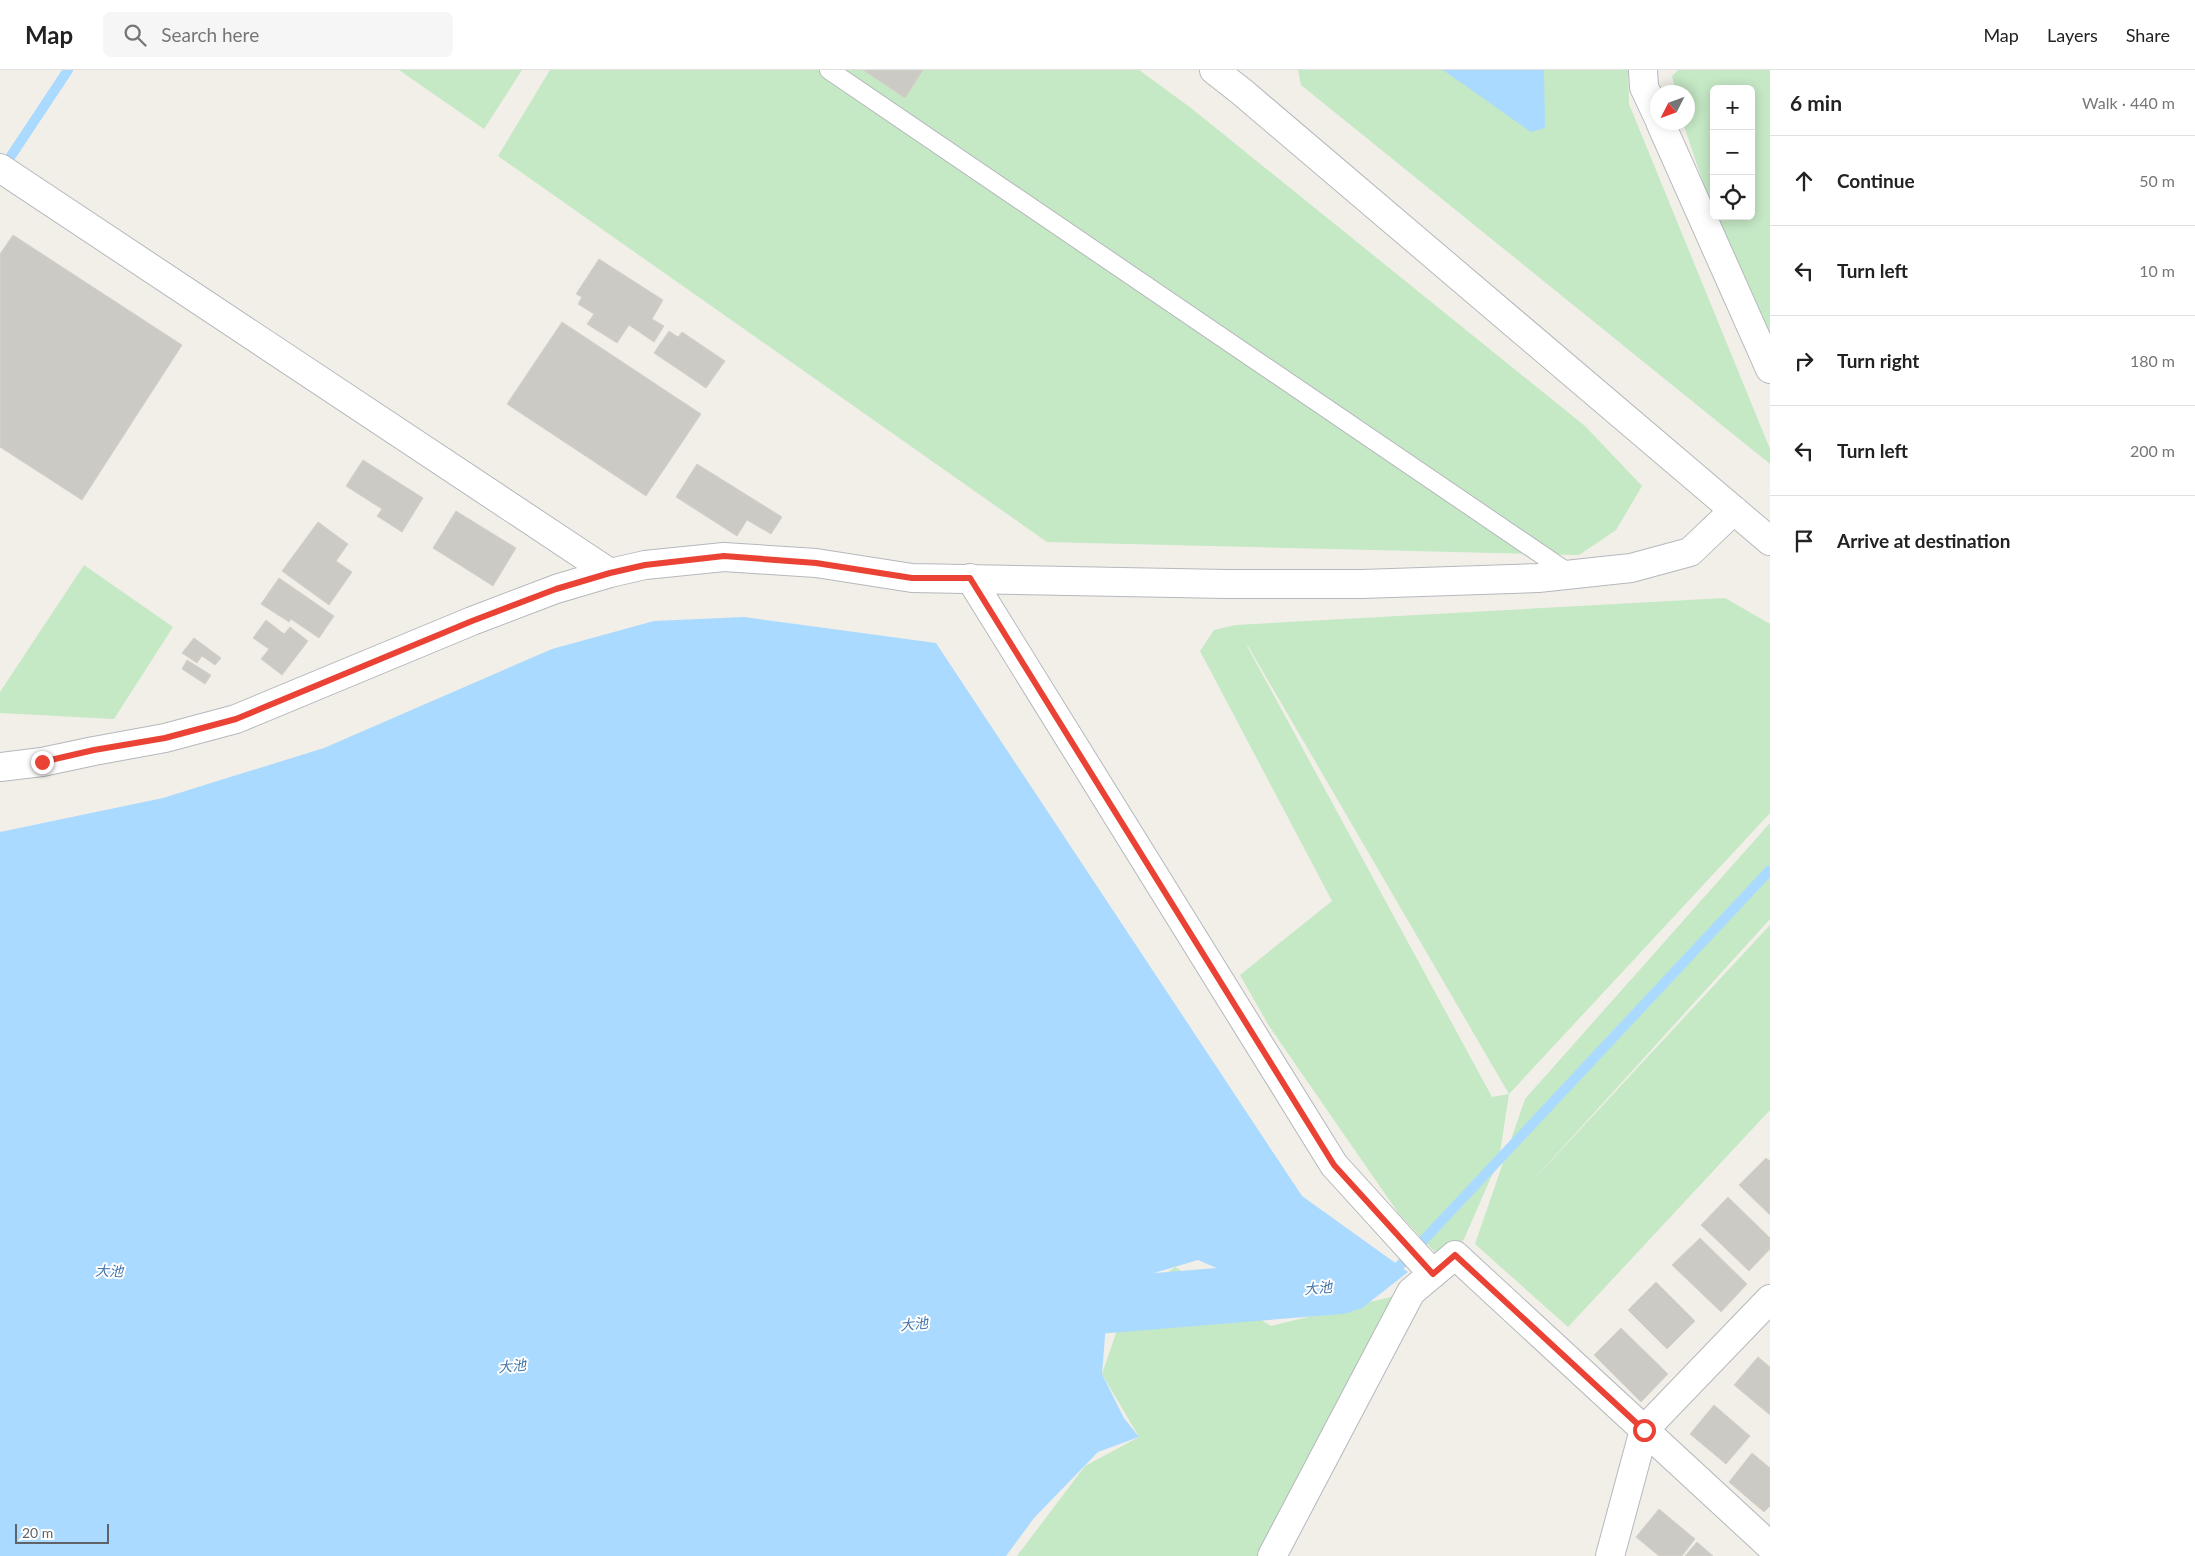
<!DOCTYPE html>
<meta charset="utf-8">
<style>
body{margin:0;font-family:Lato,"Noto Sans JP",sans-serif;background:#f6f6f6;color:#222}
.controls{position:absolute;right:15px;top:15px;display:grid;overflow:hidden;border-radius:8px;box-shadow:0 2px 12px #0003}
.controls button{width:45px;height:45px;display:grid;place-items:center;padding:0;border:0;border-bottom:1px solid #e0e0e0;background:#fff;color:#222;font:25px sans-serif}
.compass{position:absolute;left:1650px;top:15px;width:45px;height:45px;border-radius:50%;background:#fff;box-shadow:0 2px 12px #0003;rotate:228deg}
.scale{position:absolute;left:15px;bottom:12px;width:94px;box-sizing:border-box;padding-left:5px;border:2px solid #5f6368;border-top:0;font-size:14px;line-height:18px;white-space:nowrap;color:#5f6368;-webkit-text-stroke:4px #fff;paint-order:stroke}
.stop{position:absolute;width:15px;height:15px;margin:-11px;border:4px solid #ea4335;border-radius:50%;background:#fff}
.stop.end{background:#ea4335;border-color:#fff;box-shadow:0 1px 5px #0008}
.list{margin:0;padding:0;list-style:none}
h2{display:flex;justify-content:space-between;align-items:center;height:65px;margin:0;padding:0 20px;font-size:21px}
h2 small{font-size:16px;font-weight:400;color:#767676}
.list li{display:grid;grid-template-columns:32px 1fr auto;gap:15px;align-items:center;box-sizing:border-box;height:90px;padding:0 20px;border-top:1px solid #e0e0e0}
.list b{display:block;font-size:19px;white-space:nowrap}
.list em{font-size:16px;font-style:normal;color:#767676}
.icon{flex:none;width:28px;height:28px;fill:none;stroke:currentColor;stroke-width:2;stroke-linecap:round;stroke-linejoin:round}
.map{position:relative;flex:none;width:1770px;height:1486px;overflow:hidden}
header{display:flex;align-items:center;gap:30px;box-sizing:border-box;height:70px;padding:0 25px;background:#fff;border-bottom:1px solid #e0e0e0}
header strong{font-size:24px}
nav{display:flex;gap:28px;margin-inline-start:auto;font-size:18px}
.search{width:350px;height:45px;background:#f6f6f6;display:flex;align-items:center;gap:12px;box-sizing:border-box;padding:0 18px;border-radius:8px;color:#767676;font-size:19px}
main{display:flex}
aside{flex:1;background:#fff}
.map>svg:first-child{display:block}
</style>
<header>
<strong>Map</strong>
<div class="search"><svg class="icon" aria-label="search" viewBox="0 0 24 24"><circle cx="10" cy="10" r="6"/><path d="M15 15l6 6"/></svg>Search here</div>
<nav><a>Map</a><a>Layers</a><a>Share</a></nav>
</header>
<main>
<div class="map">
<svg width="1770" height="1486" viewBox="0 0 1770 1486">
<rect width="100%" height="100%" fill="#f1efe8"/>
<path fill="#c5e8c5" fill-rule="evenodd" d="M399,0h123l-38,59z
M550,0h589l52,38 394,318 57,60 -26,44 -37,25 -532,-13 -549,-386z
M1298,0h330l1,34 141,345v15l-469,-379z
M1678,0h92v299l-56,-153h37v-127h-37v126l-31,-92 5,-1v-30h-12l-4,-16z
M84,495l89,62 -59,92 -114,-6v-21z
M1725,528l45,26v189l-261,281 -10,65 -35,80 -19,24 -46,-49 -130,-188 -29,-51 92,-74 -132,-250 14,-21 22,-5zM1247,576h1l261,448 -17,3z
M1770,753v96l-245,270 245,-264v185l-202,217 -93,-83 50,-145z
M1175,1197l96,59 140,-34 -148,264h-246l68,-90 54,-29 -37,-63 24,-70z"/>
<path fill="#aadaff" d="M1443,0h101l1,58 -14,4z
M744,547l192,26 366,553 106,76 -47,37 -68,8 -46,-36 -49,-21 -51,15 -41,48 -4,51 22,44 15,19 -41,15 -64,66 -28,38h-1006v-724l163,-34 161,-50 228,-99 102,-28z"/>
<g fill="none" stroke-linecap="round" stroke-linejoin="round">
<path stroke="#aadaff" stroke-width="10" d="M3,98l65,-98
M1390,1206l380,-406"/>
<path stroke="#aadaff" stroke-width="56" d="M1046,1240l294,-24"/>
</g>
<path fill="#cccac5" stroke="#d6d1c6" d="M863,0h60l-18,28z
M13,165l169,110 -100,155 -82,-53v-193z
M599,189l64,41 -11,19 12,7 -10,16 -25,-17 -12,18 -30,-19 7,-10 -16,-10 4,-7 -6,-3z
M562,252l139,92 -55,82 -139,-92z
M669,261l9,6 4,-5 43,29 -19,27 -52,-35z
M363,390l60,38 -21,34 -25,-16 5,-7 -36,-23z
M697,394l85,53 -11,17 -24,-14 -10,16 -61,-39z
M456,441l60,37 -23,38 -60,-38z
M318,452l30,22 -12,17 16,11 -23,33 -47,-34z
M279,508l55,38 -15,22 -28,-19 -2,3 -28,-18z
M266,550l18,14 6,-7 18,14 -26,34 -21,-16 8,-10 -16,-11z
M194,568l27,20 -6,7 -13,-9 -5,7 -15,-10z
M187,590l24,15 -6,9 -23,-15z
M1766,1088l4,3v54l-31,-30z
M1728,1127l42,41v11l-21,22 -48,-46z
M1700,1168l47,46 -26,28 -49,-47z
M1656,1212l39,39 -28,28 -39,-39z
M1621,1258l47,46 -27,28 -47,-47z
M1758,1287l12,10v48l-36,-30z
M1714,1335l36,31 -24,28 -36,-30z
M1752,1383l18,15v38l-6,6 -35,-30z
M1659,1439l36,30 -13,17h-23l-23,-19z
M1697,1472l16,14h-28z"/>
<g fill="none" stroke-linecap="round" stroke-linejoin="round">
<defs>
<path id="service" d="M829,0l741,504"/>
<path id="minor" d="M1643,0l1,17 14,30
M1660,52l110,247
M0,98l610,405
M970,508l364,587 99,109
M1272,1486l139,-264 44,-37 315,291
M1610,1486l34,-126 126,-131"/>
<path id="tertiary" d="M1214,0l28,22 528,449
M0,697l42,-5 52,-11 71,-13 71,-19 236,-98 84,-32 54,-16 35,-8 79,-8 92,6 96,15 315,6h135l176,-6 93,-10 59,-16 44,-42"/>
</defs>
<use href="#service" stroke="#b5b8bc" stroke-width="20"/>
<use href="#minor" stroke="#b5b8bc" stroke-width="30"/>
<use href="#tertiary" stroke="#b5b8bc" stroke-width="30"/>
<use href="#service" stroke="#fff" stroke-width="18"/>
<use href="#minor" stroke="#fff" stroke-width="28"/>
<use href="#tertiary" stroke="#fff" stroke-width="28"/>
</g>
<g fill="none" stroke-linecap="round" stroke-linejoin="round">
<path stroke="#ea4335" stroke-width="6" d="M42,692l52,-12 71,-12 71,-19 236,-98 84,-32 54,-16 35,-8 79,-9 92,7 96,15h58l364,587 99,109 22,-19 189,175"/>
</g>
<g text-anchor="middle" stroke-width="4" stroke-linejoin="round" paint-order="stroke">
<g font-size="14" font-style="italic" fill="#4174aa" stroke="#fff">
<text transform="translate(109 1201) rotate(1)" y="5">大池</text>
<text transform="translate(1318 1218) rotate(-5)" y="5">大池</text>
<text transform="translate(914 1254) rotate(-6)" y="5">大池</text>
<text transform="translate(512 1296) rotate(-6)" y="5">大池</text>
</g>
</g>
</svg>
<div class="controls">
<button>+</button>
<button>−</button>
<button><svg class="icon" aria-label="locate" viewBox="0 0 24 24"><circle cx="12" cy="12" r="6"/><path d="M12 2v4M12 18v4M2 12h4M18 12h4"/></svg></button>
</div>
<svg class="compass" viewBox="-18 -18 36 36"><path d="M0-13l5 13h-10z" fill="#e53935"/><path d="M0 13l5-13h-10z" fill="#767676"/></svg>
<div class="scale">20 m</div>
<div class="stop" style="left:1644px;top:1360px"></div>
<div class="stop end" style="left:42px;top:692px"></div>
</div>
<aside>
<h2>6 min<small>Walk · 440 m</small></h2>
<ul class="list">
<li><svg class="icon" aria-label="ahead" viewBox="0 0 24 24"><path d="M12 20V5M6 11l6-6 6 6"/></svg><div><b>Continue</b></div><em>50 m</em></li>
<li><svg class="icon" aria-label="left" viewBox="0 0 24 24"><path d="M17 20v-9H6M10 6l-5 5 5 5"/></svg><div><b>Turn left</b></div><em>10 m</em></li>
<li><svg class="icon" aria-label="right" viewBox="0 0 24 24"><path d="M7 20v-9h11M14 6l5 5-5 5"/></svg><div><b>Turn right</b></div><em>180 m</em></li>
<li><svg class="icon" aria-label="left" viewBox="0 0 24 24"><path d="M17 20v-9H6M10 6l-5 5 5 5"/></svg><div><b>Turn left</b></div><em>200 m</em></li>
<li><svg class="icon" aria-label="arrive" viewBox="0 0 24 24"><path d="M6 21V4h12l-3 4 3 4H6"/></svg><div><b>Arrive at destination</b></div></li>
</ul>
</aside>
</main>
